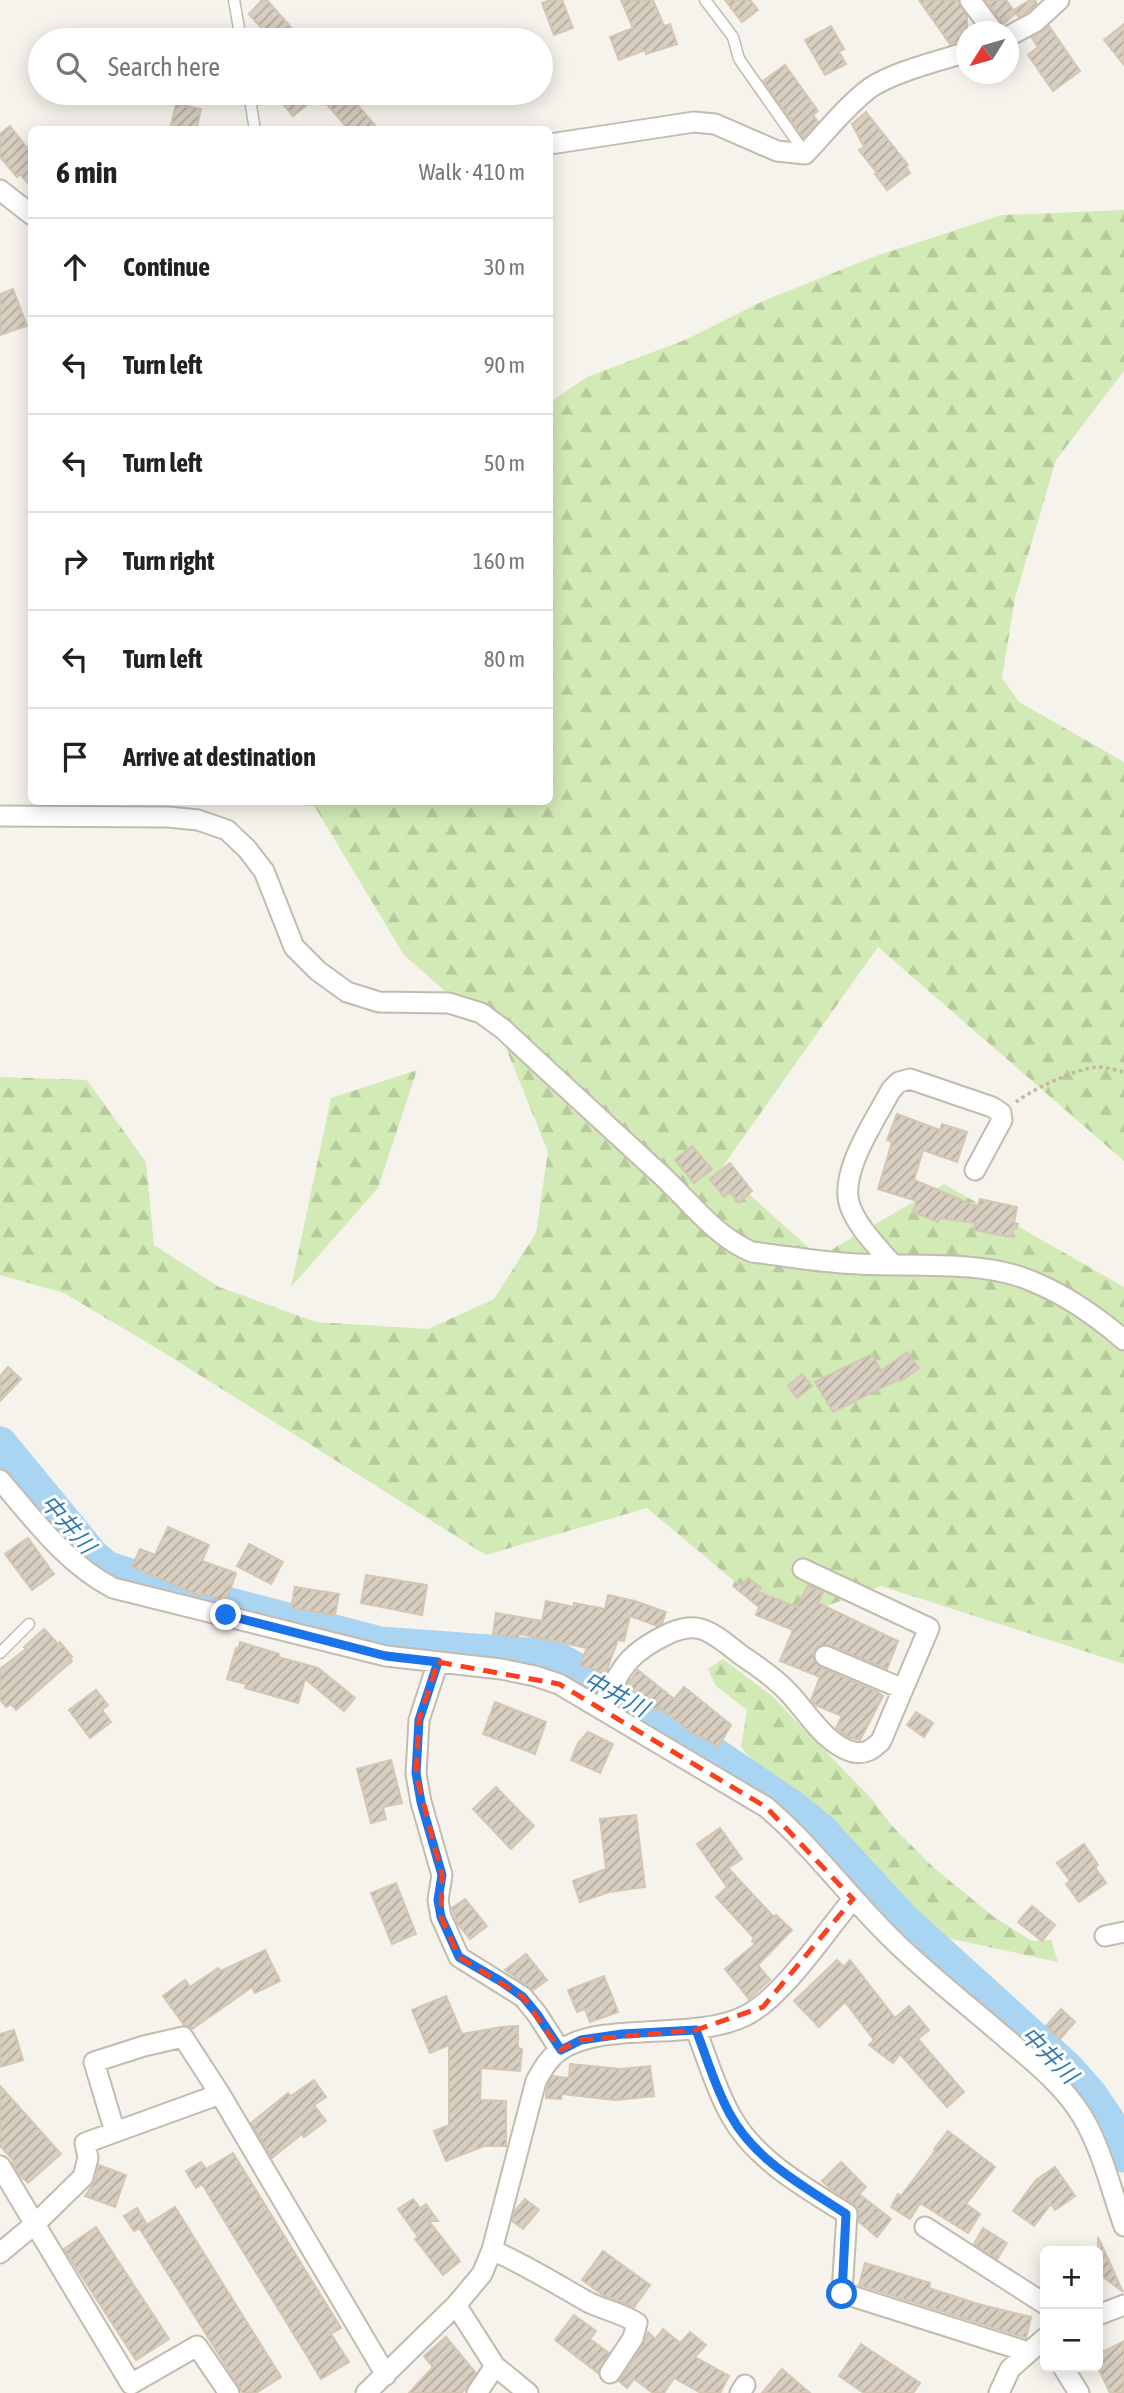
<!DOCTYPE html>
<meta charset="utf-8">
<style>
body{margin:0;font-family:"Asap Condensed","Noto Sans JP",sans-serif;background:#f2f2f2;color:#222}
.controls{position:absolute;right:21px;bottom:21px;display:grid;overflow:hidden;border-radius:10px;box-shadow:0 4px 18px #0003}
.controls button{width:63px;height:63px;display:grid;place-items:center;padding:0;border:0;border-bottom:2px solid #e0e0e0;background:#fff;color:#222;font:35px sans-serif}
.compass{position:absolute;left:956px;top:21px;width:63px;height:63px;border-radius:50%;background:#fff;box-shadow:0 4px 18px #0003;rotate:233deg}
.stop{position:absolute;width:21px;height:21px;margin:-16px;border:5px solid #1a73e8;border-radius:50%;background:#fff}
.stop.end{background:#1a73e8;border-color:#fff;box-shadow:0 2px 7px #0008}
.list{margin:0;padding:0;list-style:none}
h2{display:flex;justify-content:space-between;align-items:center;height:91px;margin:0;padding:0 28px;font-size:30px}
h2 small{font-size:23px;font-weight:400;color:#767676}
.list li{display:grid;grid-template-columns:46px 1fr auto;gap:21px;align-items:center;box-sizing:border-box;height:98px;padding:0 28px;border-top:2px solid #e0e0e0}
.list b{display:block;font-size:26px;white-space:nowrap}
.list em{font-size:23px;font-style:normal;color:#767676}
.icon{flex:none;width:38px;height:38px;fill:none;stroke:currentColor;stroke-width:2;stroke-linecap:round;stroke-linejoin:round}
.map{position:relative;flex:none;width:1124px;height:2393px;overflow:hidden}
.search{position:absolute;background:#fff;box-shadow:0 4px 18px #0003;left:28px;top:28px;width:525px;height:77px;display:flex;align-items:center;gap:18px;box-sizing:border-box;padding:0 24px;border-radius:38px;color:#767676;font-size:26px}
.panel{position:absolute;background:#fff;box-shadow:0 4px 18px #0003;left:28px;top:126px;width:525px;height:679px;border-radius:10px}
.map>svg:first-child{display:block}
</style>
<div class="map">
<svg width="1124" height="2393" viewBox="0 0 1124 2393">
<defs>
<pattern id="forest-firs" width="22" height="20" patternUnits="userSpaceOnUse" patternTransform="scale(1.75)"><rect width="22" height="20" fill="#d2eab5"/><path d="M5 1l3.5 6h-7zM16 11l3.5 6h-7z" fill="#b6ca9c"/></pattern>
<pattern id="building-hatch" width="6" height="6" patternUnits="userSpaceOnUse" patternTransform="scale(1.75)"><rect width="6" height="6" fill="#d8cfc1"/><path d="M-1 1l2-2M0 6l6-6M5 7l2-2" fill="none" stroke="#b1aa9e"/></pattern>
</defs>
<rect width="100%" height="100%" fill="#f6f3ec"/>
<path fill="url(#forest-firs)" d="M1124,210v161l-68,89 -41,138 -13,80 17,24 105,60v399l-246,-214 -157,222 98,88 125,-73 180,103v377l-243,-78 -98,36 -136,-114 -161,47 -328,-206 -94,-56 -64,-18v-198l87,3 59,82 8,83 65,42 97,35 112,7 66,-30 42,-66 12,-81 -44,-109 -100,-88 -89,-148 -38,-5h273v-400l37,-25 98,-37 78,-39 110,-44 129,-42z
M417,1070l-39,118 -87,99 40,-189z
M723,1659l48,36 100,103 21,28 42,42 60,49 38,24 19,-1 7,22 -125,-27 -39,-41 -27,-24 -35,-36 -35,-40 -35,-23 -21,-24 6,-37 -31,-24 -8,-17z"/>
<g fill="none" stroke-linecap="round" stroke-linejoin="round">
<path stroke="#a9d4f2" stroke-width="35" d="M0,1444l92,112 14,12 18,6 83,25 173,45 163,12 19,6 80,44 148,100 30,24 84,91 162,147 24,27 17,25 17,35"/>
</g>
<path fill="url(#building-hatch)" stroke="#d3c7b4" stroke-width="2" d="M262,0h5l35,40h-30l-23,-26z
M550,0h12l11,28 -19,7 -12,-32z
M621,0h32l11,26 6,-2 7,20 -31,10 -1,-4 -26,10 -9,-23 23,-9z
M725,0h25l8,10 -16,12z
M919,0h39l9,16v22l-17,6z
M985,0h21l10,13 -2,-3 16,-10h5l2,4 -9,8 -9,5 -3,-4 -13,11z
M1124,24v41l-20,-25z
M831,26l13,23 -5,3 7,12 -21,11 -20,-35z
M1049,26l31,45 -27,20 -25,-36 10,-8 -6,-9z
M785,65l33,46 -5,4 5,7 -15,16 -40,-57z
M274,93h73l32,37h-30l-30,-35 -26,21z
M176,104l25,5 -5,21h-26z
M866,112l42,53 -2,2 4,6 -23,17 -12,-16 2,-1 -18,-23 5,-3 -12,-23z
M10,126l22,28v34l-12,-14 -3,3 -17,-20v-23z
M13,289l14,37 -27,9v-41z
M897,1114l43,16 2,-6 25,8 -10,30 -34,-12 -9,30 64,27 2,-8 37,8 -3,16 4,1 -2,5h-3l-2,8 -37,-7 1,-7 -35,-5 -2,4 -25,-10 4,-11 -39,-12 14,-47 -5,-2z
M692,1146l20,23 -18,14 -19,-23z
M730,1163l22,28 -13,12 -9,-11 -6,5 -14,-18z
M907,1352l12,16 -18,13 -2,-2 -66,33 -18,-30 57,-28 9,17z
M8,1367l13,12 -21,22v-25z
M802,1374l10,12 -15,12 -9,-12z
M168,1527l41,18 -7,16 34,12 -10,29 -25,-9 -1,3 -68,-29 8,-18 15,6z
M28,1538l26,36 -22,16 -27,-36z
M249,1544l34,18 -12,22 -34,-18z
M366,1575l61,10 -5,30 -61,-12z
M748,1578l13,10 -3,4 39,15 11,-22 15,7 -5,11 80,38 -11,28 -58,-24 -11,1 -4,6 -1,6 7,9 58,25 5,4 -23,44 -12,-3 -12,-9 6,-12 -27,-11 -4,-5 9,-23 -40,-16 13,-31 -37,-15 3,-8 -26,-21 2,-4 7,3z
M295,1587l44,7 -4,21 -44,-7z
M608,1595l27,6 31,11 -4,11 -5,3 -27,-10 -6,25 -6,-1 -13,34 -25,-9 7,-17 -68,-14 -1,4 -25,-4 3,-21 46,8 4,-20 28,6v-4l31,6z
M44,1629l14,15 2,-2 12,15 -2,2 2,2 -56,49 -5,-6 -5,3 -6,-8v-30l26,-20 -2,-2z
M240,1642l39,12 -1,3 40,11 37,30 -11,13 -39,-32 -7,24 -53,-15 1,-4 -19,-5 9,-31 2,1z
M638,1670l36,29 10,-12 47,38 -13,22 -20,-12 -1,2 -38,-30 -3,3 -30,-24z
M96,1690l12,15 -6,5 9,12 -21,16 -21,-28z
M495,1702l51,20 -11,32 -52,-20z
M916,1712l17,11 -9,14 -17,-12z
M588,1732l25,12 -13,29 -29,-13 7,-17z
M391,1760l11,43 -19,4 3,12 -15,4 -14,-54z
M496,1787l38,39 -23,23 -38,-40z
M636,1815l9,72 -36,5 -29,10 -7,-21 33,-12 -6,-50z
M720,1828l22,31 -14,9 46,49 2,-2 16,15 -34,35 12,15 -21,19 -24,-30 30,-25 -3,-3 2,-3 -38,-41 11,-10 -30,-43z
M1084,1844l14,21 -3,2 11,16 -27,19 -13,-18 4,-3 -13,-18z
M396,1883l20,51 -24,10 -21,-51z
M465,1899l22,27 -17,13 -13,-16 -5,-15z
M1032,1906l23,19 -13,16 -24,-19z
M265,1950l15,31 -25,12 -3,-6 -60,42 -8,-4 -21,-29 22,-16 5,7 28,-19 3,3z
M526,1954l21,26 -14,10 -28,-20z
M837,1960l7,7 6,-7 45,58 14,-12 20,24 -11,9 46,53 -17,15 -47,-53 -7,9 -24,-18 5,-5 -29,-38 -26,25 -25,-26z
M604,1976l14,36 -28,10 -5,-13 -8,3 -9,-22z
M446,1996l16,38 39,-7 17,-1v22l4,1 -2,22 -39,-3 -1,32 26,1v45h-22l-38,15 -12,-30 15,-6v-80l-19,8 -18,-43z
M1061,2009l14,13 -15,17 -14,-13z
M14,2030l9,30 -23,7v-33z
M570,2064l51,5 29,-3 4,30 -39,4 -53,-6 -1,5 -15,-1 1,-12 6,-10 16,2z
M314,2080l12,17 -12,8 12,16 -22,16 -2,-3 -30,24 -21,-35 37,-30 3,3z
M0,2086l61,68 -33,29 -10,-10 -6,-11 2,-1 -14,-15z
M948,2131l47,36 -29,37 14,10 -12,19 -48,-30 -10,16 -19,-12 7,-13 3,2 34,-45 -1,-2z
M233,2153l108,175 -10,6 18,28 -28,17 -119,-195 -6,4 -10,-17 15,-9 5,7z
M841,2162l25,25 -7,7 32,25 -14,18 -18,-15 -1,-13 -4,-5 -23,-15 -9,-8z
M99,2165l27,10 -11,32 -30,-11 10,-15z
M1055,2167l20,29 -20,14 -4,-6 -17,22 -21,-15 23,-31z
M413,2199l7,9 6,-4 12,17h-9l31,40 -17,14 -28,-36 3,-2 -20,-28z
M525,2199l14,11 -16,19 -11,-8 2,-9z
M175,2207l106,170 -25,16h-13l-103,-164z
M137,2208l9,15 -12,8 -10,-15z
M96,2227l73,112 -33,21 -72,-111z
M983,2228l24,15 -10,16 -23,-15z
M1098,2237l25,55 -25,-19z
M603,2251l47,34 -16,22 -31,-12 -21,-15z
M865,2263l65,20 -1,5 49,16 53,13 -5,21 -167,-53z
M574,2315l22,16 -6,8 19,14 -11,20 -43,-33z
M663,2329l17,14 10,-11 16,13 -11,12 34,19 -9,17h-19l-27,-15 -10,15h-11l-19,-14 -7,9 -8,-7 24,-36 5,-13 7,7z
M446,2337l30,36 -10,16 -5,4h-52l24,-26 -9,-11z
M1124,2341v52h-14l-12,-25v-14z
M861,2344l59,39 -7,10h-49l-25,-17z
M782,2369l28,24h-48z"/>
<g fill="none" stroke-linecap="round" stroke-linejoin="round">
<defs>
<path id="lane" d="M234,0l7,40
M705,0l28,37 6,22 66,94
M249,93l6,37
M0,1653l29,-29"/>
<path id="street" d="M970,0l24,32
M1009,36l26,-14 24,-22
M550,144l144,-22 21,2 62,27 28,3c21,-22 41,-48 65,-66 23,-16 69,-27 97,-36
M0,190l32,25
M0,816l168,1 30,3 29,10 20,19 17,22 30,76 24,24 29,21 32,10 70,1 32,10 22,16c51,48 103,95 155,143 30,27 56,64 94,80 35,4 71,11 107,12 51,3 122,-4 170,16 36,14 66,35 95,60
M892,1264c-14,-17 -34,-36 -42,-58 -12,-33 26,-87 41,-116l8,-8 11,-3 82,28 9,6 1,7 -27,50
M0,1480c34,39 65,83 113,108l273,68 115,13 34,7 24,8 207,123c47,40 81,88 125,131 36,36 78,68 117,102 26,22 56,46 74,76 20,33 29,74 42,110
M825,1656l78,33
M438,1662l-19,58 -3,54 5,28 21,73 -4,25 3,17 18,40 64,40 14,17 23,36
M601,1709c20,-41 26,-56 69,-76 10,-4 21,-7 31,-4 14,4 28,17 40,26 16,11 33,22 46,36 19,19 38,54 66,61 12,3 20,-3 28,-11l48,-113 -126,-59
M1105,1936l19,-4
M696,2030c11,28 20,60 35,86 25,45 74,71 116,98l-5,79 186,59
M115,2132l-21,-70 50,-16 39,-9 37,57
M0,2166l131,218 66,-38 32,47
M925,2227l120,77
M492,2250c34,15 64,34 96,52 16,8 34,11 49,21l-4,15 -23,35
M0,2253l36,-30 47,-46 5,-19 -3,-15 135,-49 166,281
M456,2305l39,61 -18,27
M1098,2315l26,-10
M495,2366l33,27
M1063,2367l16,26
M366,2393l90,-88 26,-31 10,-24 44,-169c7,-12 12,-22 23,-30 43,-31 132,-9 186,-35 37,-18 80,-83 108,-117
M740,2393l5,-8
M999,2393l11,-24 35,-31"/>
</defs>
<use href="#lane" stroke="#c2bbae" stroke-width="13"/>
<use href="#street" stroke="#c2bbae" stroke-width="23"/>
<path stroke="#c4b79f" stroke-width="3.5" stroke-dasharray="3.5 3.5" stroke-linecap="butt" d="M1016,1102c17,-13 59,-33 81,-35 9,0 18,3 27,5"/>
<use href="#lane" stroke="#fff" stroke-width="10"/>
<use href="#street" stroke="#fff" stroke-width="19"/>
</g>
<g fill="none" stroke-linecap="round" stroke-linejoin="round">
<path stroke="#1a73e8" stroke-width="9" d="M226,1615l160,41 52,6 -19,58 -3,53 5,29 21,73 -4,25 3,17 18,40 43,25 21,15 14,17 24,36 20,-10 41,-6 74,-4c11,28 20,60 35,86 25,45 74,71 115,98l-4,80"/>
</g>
<path fill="none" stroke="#fc3f1d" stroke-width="5" stroke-dasharray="14 9" stroke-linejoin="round" d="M438,1662l121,22 207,123 87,92 -90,108 -67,23 -115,10 -21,10 -37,-53 -64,-40 -18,-40 1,-42 -26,-101 3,-54z"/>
<g text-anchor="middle" stroke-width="6" stroke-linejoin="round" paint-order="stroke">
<g font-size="23" font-style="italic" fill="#2e7ab2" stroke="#fff">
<text transform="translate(68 1524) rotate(49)" y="8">中井川</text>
<text transform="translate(616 1694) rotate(28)" y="8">中井川</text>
<text transform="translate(1049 2055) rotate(45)" y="8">中井川</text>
</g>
</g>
</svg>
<div class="controls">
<button>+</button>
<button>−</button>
</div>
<svg class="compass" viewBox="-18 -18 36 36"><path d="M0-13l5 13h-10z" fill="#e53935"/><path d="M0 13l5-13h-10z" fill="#767676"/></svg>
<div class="stop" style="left:842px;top:2294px"></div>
<div class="stop end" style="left:226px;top:1615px"></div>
<div class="search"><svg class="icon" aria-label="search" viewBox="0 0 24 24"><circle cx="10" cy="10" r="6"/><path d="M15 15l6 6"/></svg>Search here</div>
<section class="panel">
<h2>6 min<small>Walk · 410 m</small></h2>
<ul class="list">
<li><svg class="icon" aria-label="ahead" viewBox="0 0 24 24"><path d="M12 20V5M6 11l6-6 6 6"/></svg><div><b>Continue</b></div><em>30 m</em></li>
<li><svg class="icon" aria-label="left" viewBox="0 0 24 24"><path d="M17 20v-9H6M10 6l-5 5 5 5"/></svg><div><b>Turn left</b></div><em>90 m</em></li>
<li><svg class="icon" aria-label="left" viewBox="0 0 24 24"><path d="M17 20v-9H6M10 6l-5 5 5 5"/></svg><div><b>Turn left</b></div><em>50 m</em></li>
<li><svg class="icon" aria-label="right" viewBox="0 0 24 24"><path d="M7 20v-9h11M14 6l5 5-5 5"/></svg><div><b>Turn right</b></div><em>160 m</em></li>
<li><svg class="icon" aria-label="left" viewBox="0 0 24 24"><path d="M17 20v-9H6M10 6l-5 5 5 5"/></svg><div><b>Turn left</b></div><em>80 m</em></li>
<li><svg class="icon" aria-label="arrive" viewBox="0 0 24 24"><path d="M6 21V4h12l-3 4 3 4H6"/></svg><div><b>Arrive at destination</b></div></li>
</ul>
</section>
</div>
